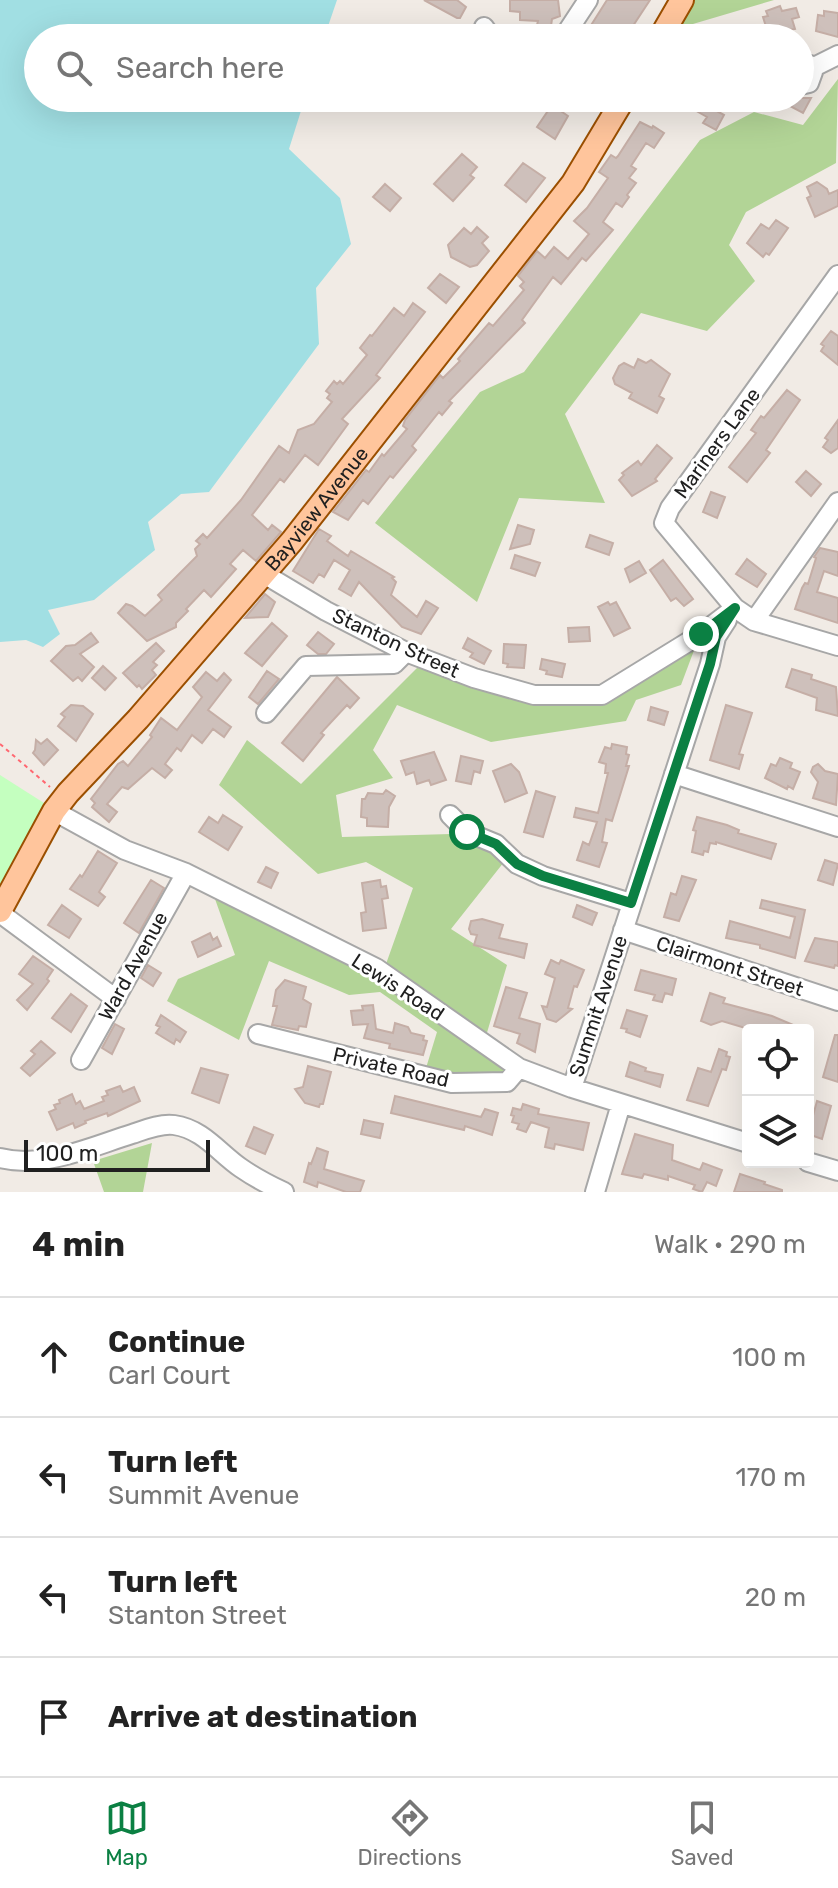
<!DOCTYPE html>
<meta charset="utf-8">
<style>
body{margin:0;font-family:Rubik,sans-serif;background:#f6f6f6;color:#222}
.controls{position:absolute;right:24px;bottom:24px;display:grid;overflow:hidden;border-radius:8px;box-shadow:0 8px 32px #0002}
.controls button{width:72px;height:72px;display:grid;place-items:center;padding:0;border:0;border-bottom:2px solid #e0e0e0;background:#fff;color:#222;font:40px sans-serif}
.scale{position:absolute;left:24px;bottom:20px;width:186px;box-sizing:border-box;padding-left:8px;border:4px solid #202020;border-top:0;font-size:22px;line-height:28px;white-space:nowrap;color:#202020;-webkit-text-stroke:6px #fff;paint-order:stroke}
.stop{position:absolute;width:24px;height:24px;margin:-18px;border:6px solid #0b8043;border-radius:50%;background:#fff}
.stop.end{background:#0b8043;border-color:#fff;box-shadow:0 2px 8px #0008}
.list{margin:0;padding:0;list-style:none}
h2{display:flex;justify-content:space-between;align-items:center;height:104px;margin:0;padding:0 32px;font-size:34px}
h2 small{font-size:26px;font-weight:400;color:#767676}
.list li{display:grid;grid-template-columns:52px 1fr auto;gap:24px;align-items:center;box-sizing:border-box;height:120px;padding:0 32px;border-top:2px solid #e0e0e0}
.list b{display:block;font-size:30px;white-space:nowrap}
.list p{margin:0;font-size:26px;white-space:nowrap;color:#767676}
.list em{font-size:26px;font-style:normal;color:#767676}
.icon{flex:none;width:44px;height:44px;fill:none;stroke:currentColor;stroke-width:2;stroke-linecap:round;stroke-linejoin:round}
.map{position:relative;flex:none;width:838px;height:1192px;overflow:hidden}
.search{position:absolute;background:#fff;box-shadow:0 8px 32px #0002;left:24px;right:24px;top:24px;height:88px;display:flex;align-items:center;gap:20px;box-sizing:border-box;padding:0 28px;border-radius:44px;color:#767676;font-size:30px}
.sheet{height:584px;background:#fff}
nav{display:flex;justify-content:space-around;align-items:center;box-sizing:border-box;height:112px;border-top:2px solid #e0e0e0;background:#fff;font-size:22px;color:#767676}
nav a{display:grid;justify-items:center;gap:4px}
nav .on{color:#0b8043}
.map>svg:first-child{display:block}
</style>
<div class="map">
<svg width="838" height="1192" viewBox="0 0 838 1192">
<rect width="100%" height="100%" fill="#f1ebe5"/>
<path fill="#b2d496" d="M695,0h79l-98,29z
M838,79l-2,84 -90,49 -17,33 26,36 -48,50 -66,-18 -76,101 40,89 -86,-5 -42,104 -102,-79 105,-131 44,-20 176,-232 54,-28 49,13z
M696,645l-15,40 -45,15 -10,21 -135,21 -94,-37 -24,45 20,28 -57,17 6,42 109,-3 33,10 20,18 -53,67 56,36 -21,71 -100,-72 27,-76 -47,-26 -48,12 -99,-89 28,-45 54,44 119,-119 176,36z
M215,899l160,75 131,93 -2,11 -45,1 -33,-11 11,-36 -57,-40 -31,3 -80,-34 -30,79 -72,-39 11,-22 57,-24z
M152,1143l-9,49h-39l-11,-31z"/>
<path fill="#c4ffbf" d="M0,775l44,28 -44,87z"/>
<path fill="#a1dfe3" d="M0,0h337l-13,38h-286v60h267l-16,51 51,49 11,46 -35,44 3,56 -110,148 -28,2 -33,28 7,28 -61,50 -46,10 12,24 -17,13 -17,-7 -26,2z"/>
<path fill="#cec0bb" stroke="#c5aea6" stroke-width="2" d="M424,0h33l9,7 -6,11h-3z
M510,0h48l2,16 -8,3 -1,7 -14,-1 1,-4 -18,-1v-8l-10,-1z
M607,0h43l-25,38h-42z
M780,6l2,5 14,-3 3,9 -7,2 3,10 -27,4 -5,-16 5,-1 -2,-5z
M824,11l14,2v24l-22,-6 2,-16 6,1z
M697,98h23l-7,11 11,6 -8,15 -13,-7 4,-6 -16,-9z
M775,98h36l-8,15z
M552,105l16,11 -13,23 -18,-12z
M640,122l12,6 1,-2 11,7 -10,15 -8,-5 -15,23 5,3 -7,9 7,5 -9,12 2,2 -7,10 -6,-4 -13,19 10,8 -27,31 -4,-3 -21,26 -8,-7 -31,43 3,3 -76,78 3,2 -10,12 -3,-3 -27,34 4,4 -23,28 -3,-2 -22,28 -5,-4 -15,20 -15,-8 33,-42 3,2 13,-18 2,2 23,-27 -4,-3 2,-6 35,-45 3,3 17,-17 -2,-2 31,-36 4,3 31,-36 -4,-4 4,-4 -6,-6 19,-25 8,7 9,-11 14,12 21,-25 -15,-13 13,-13 21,-30 -9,-6 12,-17 5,3 2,-2z
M462,154l15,13 -7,8 4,3 -21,23 -19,-17z
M523,163l22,15 -19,24 -21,-17z
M817,182l10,7 2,5 9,-4v16l-23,11 -8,-19 4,-2 -4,-9z
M385,184l16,14 -11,13 -17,-14z
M776,220l12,8 -19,27 -3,-2 -3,4 -16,-14 14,-19 8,5z
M477,227l11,10 -6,6 7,8 -12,14 -7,2 -19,-10 -3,-12 16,-17 7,6z
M440,274l19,13 -13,16 -18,-15z
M413,303l12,9 -49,63 4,3 -38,41 6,5 -30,41 -13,-10 -21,27 -4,-3 -28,36 16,15 4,-5 9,7 -25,29 -13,-11 -13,14 6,5 -25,28 -7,-7 -18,19 2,2 -12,12v4l-29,14 -29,-28 8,-9 6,2 13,10 17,-16 -4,-5 39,-39 -2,-7 5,-5 -4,-3 7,-7 4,4 34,-38 38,-54 10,7 9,-23 16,-6 18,-22 -5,-4 3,-4 -4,-3 8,-10 3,3 3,-3 3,3 24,-29 -7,-7 10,-13 2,1 22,-28 10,8z
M831,331l7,5v29l-17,-14 3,-5 -3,-2z
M638,359l8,4 5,-3 19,14 -11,22 5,3 -7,14 -28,-15 3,-5 -17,-9 -2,-6 6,-12 5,-3 10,5z
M787,390l13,10 -34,50 4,3 -23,29 -18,-15 27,-34 -5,-3 10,-14 3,2z
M838,420v28l-7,5 -8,-6 5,-7 -3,-2z
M657,445l15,13 -17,21 2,2 -25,15 -13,-16 5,-5 -2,-2 16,-12 3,4z
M806,471l15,13 -10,12 -15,-14z
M711,492l14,5 -8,21 -14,-6z
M518,525l16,5 -4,14 -20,5z
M319,529l12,7 -4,5 21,15 3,-5 43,26 -2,1 4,4 -5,13 26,22 9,-16 12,7 -17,26 -19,-7 -43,-45 -8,14 -12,-7 11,-19 -16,-10 -10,17 -5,-3 -6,9 -20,-12z
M590,535l23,8 -4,12 -23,-8z
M820,548l18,4v24l-14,-5 -7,21 21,6v25l-43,-14 7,-21 3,-5 3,1 8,-26 -2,-1z
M515,555l25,8 -5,13 -24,-8z
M747,559l19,15 -9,13 -21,-13z
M663,560l30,39 -9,7 -8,-8 -5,3 -21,-31z
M639,561l7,12 -16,9 -5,-13z
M265,594l10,8 -7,15 -23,1z
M608,602l2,3 6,-3 14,26 -16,8 -16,-29z
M272,623l15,13 -25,30 -17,-13z
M589,627l1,14 -21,1 -1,-14z
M318,632l16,12 -8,10h-8l-11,-9z
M91,633l7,9 -18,12 14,13 -12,14 -4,-4 -5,4 -22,-20 15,-15 9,-1z
M468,638l23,13 -7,13 -14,-7 3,-4 -10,-5z
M156,643l8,8 -11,11 4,3 -5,5 4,5 -14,14 -3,-4 -2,2 -14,-14z
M504,644l22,1 -2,23 -17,-1 1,-3 -5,-1z
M542,659l23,5 -3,13 -16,-3 1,-3 -7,-2z
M103,666l13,12 -11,12 -13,-12z
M792,669l20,6 -1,4 25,8 2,29 -22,-6 1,-12 -31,-11z
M267,671l12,8 -21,25 -9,-7z
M206,672l11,9 7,-8 7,7 -23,30 23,17 -7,10 -11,-8 -11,14 -10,-8 -11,16 -4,-3 -12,16 7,6 -7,8 -13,-10 -24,21 -6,-2 -15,17 10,8 -8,10 -17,-15 3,-4 -4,-4 27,-35 5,-3 5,5 24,-29 -2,-2 11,-17 16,12 25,-33 -9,-10z
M337,677l22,21 -9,10 -3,-3 -26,28 3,2 -21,26 -21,-18z
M71,705l12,1 10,8 -17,27 -18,-15 7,-9 -4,-3z
M726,705l26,8 -13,41 4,1 -4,14 -29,-9z
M651,707l17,5 -4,13 -16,-5z
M47,739l11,11 -14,15 -11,-12 2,-3 1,-10 5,4z
M612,744l15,3 -1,7 3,1 -3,11h3l-17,55 -6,-2 -4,23 5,1 -8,24 -22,-7 6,-18 6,3 8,-23 -23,-5 2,-9 22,5 10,-40h-3l1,-9 -7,-2 6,-15 6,2z
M434,752l12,28 -15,5 -2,-5 -12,4 -3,-12 -8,3 -5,-14z
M461,756l22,5 -3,12 -6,-2 -3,13 -15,-3z
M780,758l12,5 -2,5 10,4 -7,17 -5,-3 -1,3 -22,-11 6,-14 5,2z
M511,764l8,8 8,21 -22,9 -12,-31z
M818,764l7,7 13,3 -2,31 -23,-7 5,-16 -7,-10 2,-5z
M386,790l9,6 -6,11 -1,20 -21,-1v-8l-6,-1 1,-18h3l3,-6 15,1z
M536,791l19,6 -12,40 -19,-5z
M223,815l19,12 -14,23 -29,-18 10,-15 9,6z
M697,817l30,8 12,5 -1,3 38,11 -5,15 -55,-17v2l-6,-1 -2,9 -4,-1 -1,4 -11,-3 4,-21 -3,-1z
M98,851l19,12 -18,29 6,5 -7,9 -28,-17 10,-14 2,2z
M825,860l13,4 -5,21 -15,-5z
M266,867l12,6 -7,15 -13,-6z
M682,876l14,4 -17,41 -15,-4 7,-24 5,2z
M151,880l13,8 -25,45 -15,-10z
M380,880l1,7 5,-1 2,12 -6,1 4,29 -23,3 -2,-18 5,-1 -4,-29z
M762,900l43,10 -10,48 -35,-10v-3l-34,-7 4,-17 60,17 5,-21 -35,-9z
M62,905l19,14 -12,19 -21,-13z
M577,905l20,8 -5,12 -19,-8z
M482,919l21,6 -4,13 28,6 -3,14 -50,-13 3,-10 -6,-1 -2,-5 2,-8z
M210,933l3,7 4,-3 4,9 -23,11 -6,-15z
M815,938l23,4v24l-3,-1 -1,3 -29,-7z
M33,956l20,14 -6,9 2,2 -22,29 -10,-10 16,-16 -14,-10z
M551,960l8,4 2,-4 23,10 -7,17 -3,-1 -6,22 4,1 -16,13 -9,-3 -5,-13 5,1 8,-29 -10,-4z
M148,965l13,8 -8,13 -12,-8z
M641,970l35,9 -4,16 -7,-2 -3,9 -9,-2 2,-5 -20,-5z
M285,980l21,7 -3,12 8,5 -5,23 -7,-1 -1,4 -26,-5 5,-19h-4l3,-16z
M506,987l21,6 -8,25 21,6 -5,28 -18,-9 3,-9 -26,-8z
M710,993l15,5 -2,5 49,13 33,14h-53l-30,-9 -11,4 -10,-4z
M71,994l16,12 -16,26 -19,-14z
M373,1005l3,24 17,4 2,-10 13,4 3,6 13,3 -1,4 4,1 -4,14 -34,-7 1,-4 -26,-6 4,-14 -15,1 -2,-14 12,-1 -1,-4z
M627,1010l20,6 -7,21 -14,-5 1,-3 -6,-1z
M161,1015l25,17 -6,10 -4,-3 -2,5 -18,-11 4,-6 -4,-2z
M115,1024l9,5 -12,25 -10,-6z
M835,1035h3v47l-15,-5z
M41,1041l14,12 -25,23 -9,-8 14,-14 -4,-3z
M719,1049l8,3 -1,4 4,1 -4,13 -4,-1 -14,37 -21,-6 11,-32 13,4z
M630,1062l16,6 -1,3 18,4 -3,12 -34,-11z
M308,1066l23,6 -8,32h-3l-1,3 -14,-4 -10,-14 8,-2z
M201,1068l27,7 -9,28 -27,-10z
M120,1086l3,6 11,-5 6,14 -32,15 -1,-3 -22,8 1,2 -11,5 -2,-5 -16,7 -8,-18 7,-3 -2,-4 6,-2 -1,-3 13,-6 4,10 4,-3 4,8 20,-8 -2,-4 6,-2 -2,-4z
M395,1096l86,21 4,-8 13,4 -6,22 -27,-9 -1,4 -73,-17z
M817,1101l14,5 -9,33 -14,-5z
M523,1104l16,5 -1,5 51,9 -6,27 -28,-6 -1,5 -9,-2 4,-19 -18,-6 -5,10 -9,-3 2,-5 -7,-2 2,-6 -3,-1 2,-7 8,2z
M364,1120l19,4 -3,14 -19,-4z
M254,1127l19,8 -8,19 -19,-8z
M635,1134l38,11 -1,15 28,10 3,-7 19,7 -6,16 -9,-4 -5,10 -9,-3 2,-4 -27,-9v4l-24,-6 -2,4 -20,-4z
M317,1148l11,4 -4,17 40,12 -4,11h-14l-28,-10 -1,5 -13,-5 5,-19 2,1z
M740,1174l25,8 -1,2 18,6v2h-48z"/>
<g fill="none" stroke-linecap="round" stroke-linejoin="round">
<defs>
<path id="minor" d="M484,27l8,11
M563,38l25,-38
M800,62l10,3 3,7 -4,11 -9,2
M812,68l26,-13
M838,275l-168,233 -6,15 71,85 19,13 84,25
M264,574l62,37 80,41 68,26 60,17h68l99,-61 34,-26
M754,621l84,-119
M266,713l40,-47 88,-2 12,-12
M674,774l164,53
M54,811l71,39 61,23 190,95 143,100 53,20 176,55
M450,815l17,17 29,12 21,20 26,12 88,27
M0,913l116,86
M623,930l215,71
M258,1034l194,49 55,-1 12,-14
M81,1060l105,-187
M572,1088l138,-424 6,-27 11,-17
M0,1158c44,11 90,-11 132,-24 12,-4 29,-11 42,-9 29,4 45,28 67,43 13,9 28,17 43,24
M808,1162l30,9
M595,1192l26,-88"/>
<g id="major">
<path d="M660,38l22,-38"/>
<path id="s1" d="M0,911l54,-100 14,-18 70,-74 154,-178 281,-358 51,-85"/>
</g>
</defs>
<use href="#minor" stroke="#a7a7a7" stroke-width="22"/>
<use href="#major" stroke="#9b4f00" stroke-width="26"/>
<path stroke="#ff6871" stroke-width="2" stroke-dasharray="4 4" stroke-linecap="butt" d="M0,744l50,43"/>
<use href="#minor" stroke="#fff" stroke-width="18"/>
<use href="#major" stroke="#ffc59c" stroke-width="22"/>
</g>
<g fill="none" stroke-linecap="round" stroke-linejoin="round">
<path stroke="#0b8043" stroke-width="10" d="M467,832l29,12 21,20 26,12 88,27 79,-239 6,-27 19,-29 -34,26"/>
</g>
<g text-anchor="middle" stroke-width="6" stroke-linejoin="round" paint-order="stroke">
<g font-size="20" fill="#202020" stroke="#fff">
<text transform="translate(717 443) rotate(-54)" y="7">Mariners Lane</text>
<text dy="7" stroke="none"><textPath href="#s1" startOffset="514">Bayview Avenue</textPath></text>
<text transform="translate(396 643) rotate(25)" y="7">Stanton Street</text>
<text transform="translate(133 966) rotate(-61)" y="7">Ward Avenue</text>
<text transform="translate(730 966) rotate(18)" y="7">Clairmont Street</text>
<text transform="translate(398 987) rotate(33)" y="7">Lewis Road</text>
<text transform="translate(598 1006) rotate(-72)" y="7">Summit Avenue</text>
<text transform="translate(391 1067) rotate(13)" y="7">Private Road</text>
</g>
</g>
</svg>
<div class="controls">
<button><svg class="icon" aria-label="locate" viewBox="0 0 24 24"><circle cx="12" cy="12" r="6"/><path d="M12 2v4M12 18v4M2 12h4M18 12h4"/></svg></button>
<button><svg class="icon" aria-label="layers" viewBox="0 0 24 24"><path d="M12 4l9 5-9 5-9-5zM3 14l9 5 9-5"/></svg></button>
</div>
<div class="scale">100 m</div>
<div class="stop" style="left:467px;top:832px"></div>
<div class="stop end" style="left:701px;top:634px"></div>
<div class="search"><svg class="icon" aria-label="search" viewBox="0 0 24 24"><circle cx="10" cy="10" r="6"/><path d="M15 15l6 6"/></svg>Search here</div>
</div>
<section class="sheet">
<h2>4 min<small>Walk · 290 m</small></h2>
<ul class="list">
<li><svg class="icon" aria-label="ahead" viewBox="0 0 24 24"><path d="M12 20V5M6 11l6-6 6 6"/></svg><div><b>Continue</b><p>Carl Court</p></div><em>100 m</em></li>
<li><svg class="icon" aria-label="left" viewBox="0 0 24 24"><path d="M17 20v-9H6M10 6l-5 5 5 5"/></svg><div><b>Turn left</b><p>Summit Avenue</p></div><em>170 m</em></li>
<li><svg class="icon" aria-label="left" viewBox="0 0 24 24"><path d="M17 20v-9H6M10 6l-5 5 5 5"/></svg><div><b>Turn left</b><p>Stanton Street</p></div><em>20 m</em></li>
<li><svg class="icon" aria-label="arrive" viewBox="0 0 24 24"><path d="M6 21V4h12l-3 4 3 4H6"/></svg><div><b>Arrive at destination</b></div></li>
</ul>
</section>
<nav>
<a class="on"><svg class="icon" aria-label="map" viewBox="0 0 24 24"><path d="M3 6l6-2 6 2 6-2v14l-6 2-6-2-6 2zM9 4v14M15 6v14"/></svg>Map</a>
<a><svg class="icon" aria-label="directions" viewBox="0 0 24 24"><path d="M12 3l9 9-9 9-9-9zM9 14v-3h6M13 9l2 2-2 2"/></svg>Directions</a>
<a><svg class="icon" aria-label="saved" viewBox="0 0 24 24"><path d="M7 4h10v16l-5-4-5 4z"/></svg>Saved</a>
</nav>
